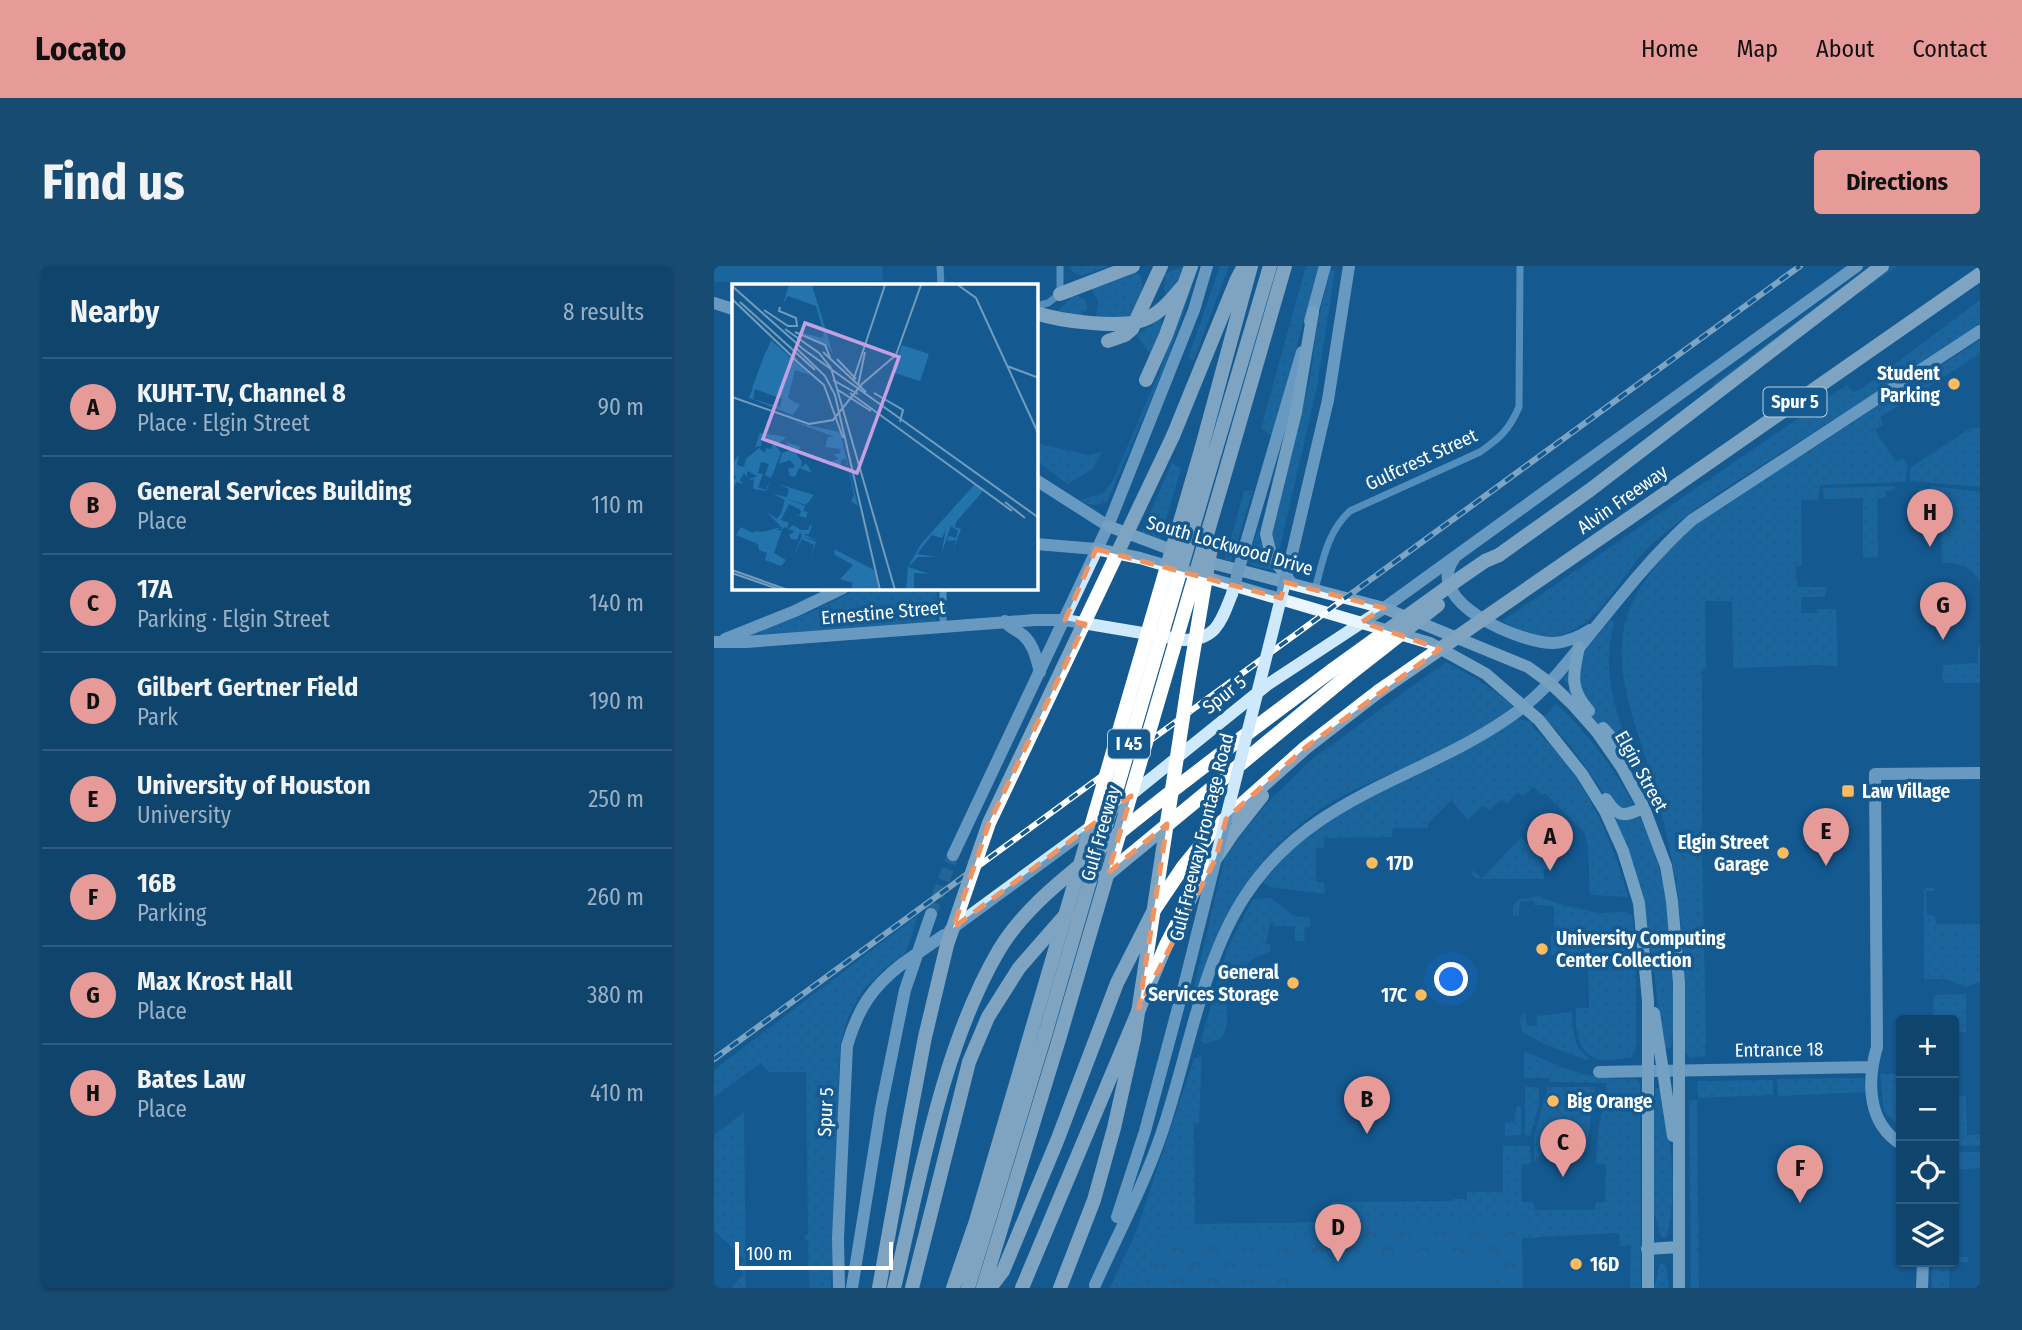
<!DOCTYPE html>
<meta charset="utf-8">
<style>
body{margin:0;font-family:"Fira Sans Condensed",sans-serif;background:#184b72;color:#f1f3f6}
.controls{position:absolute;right:21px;bottom:21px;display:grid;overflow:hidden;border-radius:7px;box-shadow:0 2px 5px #0004}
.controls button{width:63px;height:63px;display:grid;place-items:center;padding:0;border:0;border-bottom:2px solid #2f5c7f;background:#0f446c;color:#f1f3f6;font:35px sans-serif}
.scale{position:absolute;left:21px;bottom:18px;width:158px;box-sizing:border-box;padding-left:7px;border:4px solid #fff;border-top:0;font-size:19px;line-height:24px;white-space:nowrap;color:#fff;-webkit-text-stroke:5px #145a90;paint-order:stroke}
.you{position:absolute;left:738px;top:714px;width:24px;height:24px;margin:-18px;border:5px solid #fff;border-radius:50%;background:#1a73e8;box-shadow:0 0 0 10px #1a73e833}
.badge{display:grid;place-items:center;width:46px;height:46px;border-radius:50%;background:#e69b98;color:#111;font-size:23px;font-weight:700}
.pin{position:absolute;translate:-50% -58px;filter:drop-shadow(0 2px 4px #0008)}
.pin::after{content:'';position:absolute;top:37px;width:24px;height:21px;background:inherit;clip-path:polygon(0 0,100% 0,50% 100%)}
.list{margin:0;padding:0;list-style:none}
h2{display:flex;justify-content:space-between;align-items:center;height:91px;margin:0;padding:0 28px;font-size:30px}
h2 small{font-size:23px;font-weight:400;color:#9bb0c2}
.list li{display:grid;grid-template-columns:46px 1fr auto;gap:21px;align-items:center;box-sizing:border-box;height:98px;padding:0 28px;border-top:2px solid #2f5c7f}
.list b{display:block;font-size:26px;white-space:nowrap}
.list p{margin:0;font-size:23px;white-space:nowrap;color:#9bb0c2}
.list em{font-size:23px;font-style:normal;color:#9bb0c2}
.icon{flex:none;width:38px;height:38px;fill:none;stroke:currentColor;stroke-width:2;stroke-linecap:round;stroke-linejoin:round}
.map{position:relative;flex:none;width:1266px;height:1022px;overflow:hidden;border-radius:7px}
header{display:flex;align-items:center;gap:42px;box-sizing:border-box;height:98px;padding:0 35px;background:#e69b98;color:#111}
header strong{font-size:33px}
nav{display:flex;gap:38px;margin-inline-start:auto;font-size:24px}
.intro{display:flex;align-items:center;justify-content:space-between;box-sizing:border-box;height:168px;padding:0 42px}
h1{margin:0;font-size:49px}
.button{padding:18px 32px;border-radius:7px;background:#e69b98;color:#111;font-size:24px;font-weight:700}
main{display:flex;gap:42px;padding:0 42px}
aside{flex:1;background:#0f446c;border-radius:7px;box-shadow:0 2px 5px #0004}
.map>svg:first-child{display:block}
</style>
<header>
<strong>Locato</strong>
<nav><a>Home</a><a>Map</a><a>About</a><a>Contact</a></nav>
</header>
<div class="intro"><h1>Find us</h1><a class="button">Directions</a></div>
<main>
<aside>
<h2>Nearby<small>8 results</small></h2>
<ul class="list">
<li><span class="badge">A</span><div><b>KUHT-TV, Channel 8</b><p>Place · Elgin Street</p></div><em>90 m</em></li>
<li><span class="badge">B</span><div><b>General Services Building</b><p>Place</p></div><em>110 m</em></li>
<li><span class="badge">C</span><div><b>17A</b><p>Parking · Elgin Street</p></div><em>140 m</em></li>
<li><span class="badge">D</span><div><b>Gilbert Gertner Field</b><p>Park</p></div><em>190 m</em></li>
<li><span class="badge">E</span><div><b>University of Houston</b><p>University</p></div><em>250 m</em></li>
<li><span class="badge">F</span><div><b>16B</b><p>Parking</p></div><em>260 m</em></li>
<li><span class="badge">G</span><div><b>Max Krost Hall</b><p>Place</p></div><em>380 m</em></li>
<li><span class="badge">H</span><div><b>Bates Law</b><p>Place</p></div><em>410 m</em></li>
</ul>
</aside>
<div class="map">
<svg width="1266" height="1022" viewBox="0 0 1266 1022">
<defs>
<pattern id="grass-dots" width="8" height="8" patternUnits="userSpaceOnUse" patternTransform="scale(1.75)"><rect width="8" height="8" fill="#2373ad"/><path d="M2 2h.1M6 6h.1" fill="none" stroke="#3a5e78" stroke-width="1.8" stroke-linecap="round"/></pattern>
<pattern id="park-crowns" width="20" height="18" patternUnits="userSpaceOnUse" patternTransform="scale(1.75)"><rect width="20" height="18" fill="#2373ad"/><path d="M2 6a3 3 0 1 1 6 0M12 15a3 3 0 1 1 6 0" fill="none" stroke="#3a5e78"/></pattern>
</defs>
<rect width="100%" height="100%" fill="#145a90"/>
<path fill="url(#grass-dots)" d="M356,0h39l-28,10 -8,-4z
M470,0l-2,12 -15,18 -3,-7 1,-15z
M483,0h2l-33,98 -58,136c-10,6 -17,7 -27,0l22,-7 9,-11 49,-114 6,-22z
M506,0h9l-35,94 -6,-2z
M592,0h13l-47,170 -11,-8z
M1156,0h28l-182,125 -4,-6z
M616,4h5l-18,117 -39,169 -7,-20 39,-158 8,-57z
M420,5l6,4c5,12 1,39 -15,42 -9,2 -20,0 -29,0l2,-15 -7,-13z
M360,29l5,1 7,5 1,8 -8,7 -24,-3z
M1266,34v26l-259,165c-26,19 -53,37 -76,60 -27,29 -52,86 -98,86 -16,0 -31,-9 -45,-16l345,-236 6,7 11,-5z
M446,51l3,12 -12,26 -14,-19z
M1266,74v14l-100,63 3,8 -8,5 21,32 7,-4 5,8 -3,16 -85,3 -2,15h-17l1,66h-6l1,21h29l-1,10h-24v16h15l1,-4h19l2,57 -18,-1 -87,3 -1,-67h-27l1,68 -6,3 2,4v172l4,191 -1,17 -15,2 -5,-6c-1,-64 0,-128 -13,-191 -6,-31 -14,-62 -23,-93 -17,-54 -43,-114 -15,-169 16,-31 40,-54 65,-77z
M1257,162h9v59l-70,-6v-13z
M322,177l53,12 13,-3 -10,18 -25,14 -31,-24z
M458,197l9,6 -21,70 -19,-7z
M1181,220v4l-10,1v7h-8l1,59 -15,1v-60l-39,1 -1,-11z
M1217,220l49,6v89c-9,-14 -21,-19 -38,-18l-2,-65 -21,-1 -1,-8 11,-1z
M530,225h9l-22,70 -6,-1z
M545,260l1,15 14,30 -26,-7z
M145,322h78l-1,36 -189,12 67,-25z
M896,354l4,2c-2,11 -5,22 -5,33 -2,38 15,76 26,111l-3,2 -19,-29 -46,-48 3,-4 -7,-8z
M1264,380h2v37h-35l-3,-6 1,-12 35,-2z
M732,396l31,17 36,26 -2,4c-17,10 -33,22 -50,32 -44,25 -96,39 -139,67 -43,29 -77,71 -100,116 -12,24 -18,51 -26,76l-5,-1 34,-143 16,-21 26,-32 45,-44z
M842,437c56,54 98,122 111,199 3,20 3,40 4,60 2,27 5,59 0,86h-7c-19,-133 -19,-228 -120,-331z
M804,453l15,3 -2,4c50,44 80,107 97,171l-38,-2 -2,-48 -3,-14 -40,-40 -3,2 -9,-8 -10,10 -6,-5 -10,12 -5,-5 -13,11 -6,-4 -15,14 -17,-20 -23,24v4h-35l-1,9 -68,1v10h-8v34l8,1 1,11 -55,-7 -7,-4 21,-26 34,-31 81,-44 47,-21z
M807,571l31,32h-8v10h-68l-4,-4v-6l10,9z
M1212,622h8v3h-8l1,24 8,1 1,8h44v58l-14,5 -20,-8h-22v-89z
M825,630l20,8 39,9 28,-1 6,2 4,36v100h-2l-2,7c-9,1 -19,4 -27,3 -28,-1 -30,-31 -29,-52h13l-1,-52 -37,-1v-22h3v-27l-20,-1v-4h-14l-1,15h-6v-10l4,-6z
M557,632l23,18 16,2v9l-6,1 1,13h-10v-15h-22v-3h-3l-4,21 5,1v6l-17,7 -17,17 -14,2 -2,14 7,8 -2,3c2,14 3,25 -5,37l-16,5 -4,-4 27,-93 25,-48z
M204,649l-12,37 -23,18 -20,20 -15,27 -8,29 -9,242h-22l-1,-47 -3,-1 -1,-5h4l-2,-163h-38l-7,-9 -47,34v-27z
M1252,728v38h-8v11l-4,-1v-22h-21l1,-25z
M858,746c1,19 0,34 17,46l-2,2 -43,-16 -22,-12 -2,-14 3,-5h2l2,13h10l-1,-10z
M810,785c42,18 66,30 112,28l4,5 1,204h-11l1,-43 -11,1 -1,-13 -97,5 1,50h-413l26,-56 58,-173 8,-3 -3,66 -5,3 1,99 135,-2 1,-20 122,-1v-2h14v-7h36v-46h27l1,17 -10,2 1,37h11l2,8h60l1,-7 9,-1 1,-37 -10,-2 3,-38 8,-42 -58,-1 1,-4h-26z
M1166,808h21v55l-17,-18z
M1150,812l2,14 -88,4 -1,-17z
M1059,814v15l-75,3 -1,-17z
M811,821h14v17l-9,32 -5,-1z
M834,821h47l-9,65 -45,2 -7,8v-26z
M1240,821h4v9h8l1,39h13v10l-26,1z
M942,822h5c9,48 18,100 6,148l-2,2 -4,-1 -8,-28v-111z
M983,834l2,188h-8l-2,-187z
M803,840l4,1v28l-16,1v-13l9,-1z
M30,846l2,176h-12l-2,-1 12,-13 -6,-7 6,-7 -30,-30v-95z
M1240,886h26v16l-26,2z
M1240,991h14v5h-19v26h-17v-26h22z
M946,997l6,3 3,22h-15z"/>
<path fill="url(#park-crowns)" d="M808,954v68h-381l24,-52 117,-2z"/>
<path fill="#2373ad" d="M0,0h168l1,15 -169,1z
M780,992v30h-206l-1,-28z"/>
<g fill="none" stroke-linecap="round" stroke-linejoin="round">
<path stroke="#3773a1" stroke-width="12" stroke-dasharray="12 6" stroke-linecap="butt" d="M217,648l22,-59"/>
<path stroke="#a0cff1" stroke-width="7" d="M226,0l1,19
M322,40l12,-3 12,-9v-28
M601,323c8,-28 12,-57 35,-78l130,-59c20,-14 29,-22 39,-45l1,-141
M229,360v-38"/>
<path stroke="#cee8fc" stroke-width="12" d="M0,37l19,6
M596,55l15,-55
M614,134l21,-134
M322,214l72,46
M532,277l56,-191
M322,278l60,5
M740,293c-32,43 68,85 100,84 14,-1 25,-6 36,-13
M291,355c4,7 12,9 18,14 11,10 13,23 17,37
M11,373l70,-28 48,-23
M0,376h32l289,-22h30l119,20c33,0 37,-19 48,-46
M393,548l160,-129 117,-77 473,-342
M239,589l155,-329 86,-216 13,-44
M236,664l143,-105
M885,806l272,-5
M1187,878c-34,-21 -34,-63 -24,-97l-2,-273 105,-1
M403,951l28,-86 40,-149
M381,1019c22,-49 49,-100 66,-150 27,-77 40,-172 84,-239 69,-106 184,-117 277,-188 26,-20 45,-45 65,-70 33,-41 66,-83 105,-118l288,-189
M125,1022l-1,-50 9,-192c11,-37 24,-58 55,-82
M138,1022l29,-180 24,-118 26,-76
M1208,1022l1,-26"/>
<path stroke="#e9f5ff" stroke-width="12" d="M394,260l72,27
M382,283l44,9 290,85 56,31 53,46 43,54 23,37 18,40 16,52 9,98v287
M486,294l184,48 144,59 22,16 24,23 23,26 25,36 22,40 22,58 6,35 7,82v305
M577,317l-20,-28 -5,-21 30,-122 17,-100
M865,381c-6,28 -10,41 10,64
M889,462l17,19 4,19
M892,533c13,20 18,17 38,9
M940,747l19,123
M933,983l32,-2"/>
<path stroke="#fff" stroke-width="14" d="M346,28l73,-28
M322,47c24,8 84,16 107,7 18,-6 29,-22 41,-35
M394,75l17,-6 7,-6 29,-63
M432,114l20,-45 25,-69
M459,170l64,-157 7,-13
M487,184l50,-184
M501,186l55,-186
M509,214l62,-214
M914,253l352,-245
M785,289l91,-65 292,-224
M390,611l242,-200
M165,1022l28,-156
M180,1022c26,-109 48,-241 105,-338 26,-44 71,-76 109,-108 73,-60 148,-115 223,-171
M198,1022l57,-226 19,-45 31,-49 48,-55
M239,1022l23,-67 56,-192
M254,1022l77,-253
M269,1022l77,-252
M276,1022l13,-17 54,-130 60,-158 37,-73 29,-43 30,-37 92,-82 74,-57
M308,1022l144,-343 30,-58 36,-53 30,-38
M346,1022l34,-88 20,-72 20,-89"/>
<defs>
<path id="rail" d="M0,793l1086,-793"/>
</defs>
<use href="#rail" stroke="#fff" stroke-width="6"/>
<use href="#rail" stroke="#145a90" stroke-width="3.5" stroke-dasharray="10" stroke-linecap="butt"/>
<path stroke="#cee8fc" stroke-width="12" d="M518,328l14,-51
M188,698l42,-29
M471,716l106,-424 37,-158"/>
<path stroke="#fff" stroke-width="14" d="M617,405l125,-90 29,-20 14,-6
M632,411l92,-72
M665,425l249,-172
M318,763l169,-579
M331,769l170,-583
M346,770l163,-556
M420,773l55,-361 22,-131
M193,866l18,-95 22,-92 42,-122 184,-387"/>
</g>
<path d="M0 0H1266V1022H0ZM382,283l185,49 4,-16 99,26 -22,14 78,27 -135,99 -79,71 -10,39 -77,150 28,-184 -59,49 23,-77 -178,132 36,-105 96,-199 -20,-4z" fill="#145a90" fill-opacity=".55" fill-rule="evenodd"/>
<path fill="none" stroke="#f09361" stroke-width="5" stroke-dasharray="14 9" stroke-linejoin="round" d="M382,283l185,49 4,-16 99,26 -22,14 78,27 -135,99 -79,71 -10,39 -77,150 28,-184 -59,49 23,-77 -178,132 36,-105 96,-199 -20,-4z"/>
<g fill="#ffbc5f" stroke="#145a90" stroke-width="2.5">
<circle cx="1240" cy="118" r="7"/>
<rect x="1127" y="518" width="14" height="14" rx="3.5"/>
<circle cx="1069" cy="587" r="7"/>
<circle cx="658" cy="597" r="7"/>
<circle cx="828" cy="683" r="7"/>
<circle cx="579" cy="717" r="7"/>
<circle cx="707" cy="729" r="7"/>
<circle cx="839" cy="835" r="7"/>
<circle cx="862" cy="998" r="7"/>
</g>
<g text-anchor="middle" stroke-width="7" stroke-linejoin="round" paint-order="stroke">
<g fill="#145a90" stroke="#b8cede" stroke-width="2">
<rect x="1049.5" y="121.5" width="63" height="29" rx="5"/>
<rect x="394" y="463.5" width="42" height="29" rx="5"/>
</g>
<g font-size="18" font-weight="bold" fill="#fff">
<text x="1081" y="142">Spur 5</text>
<text x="415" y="484">I 45</text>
</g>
<g font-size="19" font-weight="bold" fill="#fff" stroke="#145a90" text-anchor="start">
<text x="1226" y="114" text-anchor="end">Student<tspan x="1226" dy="22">Parking</tspan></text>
<text x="1148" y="532">Law Village</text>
<text x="1055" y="583" text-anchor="end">Elgin Street<tspan x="1055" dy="22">Garage</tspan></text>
<text x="672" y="604">17D</text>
<text x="842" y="679">University Computing<tspan x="842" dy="22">Center Collection</tspan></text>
<text x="565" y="713" text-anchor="end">General<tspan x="565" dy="22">Services Storage</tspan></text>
<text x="693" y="736" text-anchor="end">17C</text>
<text x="853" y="842">Big Orange</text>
<text x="876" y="1005">16D</text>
</g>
<g font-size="19" fill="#fff" stroke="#145a90">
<text transform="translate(707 193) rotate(-25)" y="7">Gulfcrest Street</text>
<text transform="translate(908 233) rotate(-35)" y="7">Alvin Freeway</text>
<text transform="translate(516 279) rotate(16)" y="7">South Lockwood Drive</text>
<text transform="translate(169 346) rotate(-5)" y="7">Ernestine Street</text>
<text transform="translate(510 428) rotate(-38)" y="7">Spur 5</text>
<text transform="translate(928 505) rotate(61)" y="7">Elgin Street</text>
<text transform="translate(386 567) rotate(-74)" y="7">Gulf Freeway</text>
<text transform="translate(487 571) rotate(-76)" y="7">Gulf Freeway Frontage Road</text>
<text transform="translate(1065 783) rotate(-1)" y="7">Entrance 18</text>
<text transform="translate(111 846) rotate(-87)" y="7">Spur 5</text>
</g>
</g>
<g transform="translate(18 18)">
<rect width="306" height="306" fill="#145a90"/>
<path d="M57,1h23l21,69 -5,-7 -32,-16 26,7 2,-4 -8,-28 -28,-10 -5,8zM39,56l39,35 -15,-5 -7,28 12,7 -7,10 -44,-17zM23,105l27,10 -2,8 -27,-8zM62,138l45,10 2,4 17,70 -7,-5 3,-6 -8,-36 -5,1v9l-14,-6 12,-4 -6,-5h6l2,-5 -16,-2 3,-10h7zM28,149l26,4 -10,9 5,7 -10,25 -6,-3 4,-11 -8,-2 -3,11 5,1 -5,13 7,3 6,-10 -5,11 -13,-2 1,-10 -3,1 -2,-1 8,-3 -10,-5v7l-3,-5 -4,7 3,4 -6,-2 -5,6v-10l4,1 -4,-14 7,-11 -2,11 7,2 2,-8 13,-11 6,5 1,-5 5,1 3,-8 -12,-6 -1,11 -6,1zM54,158l15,5 -5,6 6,9 -1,6 5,-5 6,10 -13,-5 -4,9 -5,-1 -2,-7 7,-2 -5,-7 -11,4 3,-11 9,-3zM46,200l36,11 -8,10 -21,-7 20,8 -2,5 5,1 -2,6 -6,-2 -5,-2 5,1 1,-5 -12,-6 -8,16 8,3 -2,5 -3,-1 -1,2 -4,-1 -6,18 -20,-13 2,-2 7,1 16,-4h4l-16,-17 11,8 4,-6 4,-13 -12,-6 14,3 2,-8zM243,200l8,7 -27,31 -1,5 6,2 -8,22 3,-11 -9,1 2,-5 7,2 2,-7 -7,-5 -10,29 5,-26 -4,9 -10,-3 -15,19 20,3h-19l-10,10 13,-23zM61,241l8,5h7l2,-5 2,1 -3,8h-6l14,6 -15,-4 14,6 -6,18 4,-15 -12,-6 -8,15 8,-18 -2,-4 -3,8 -6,-1 -2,-4 6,-4 -7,-2zM102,265l40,21 5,20h-28l2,-7 -13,-4 13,-14 -18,-10z" fill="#2373ad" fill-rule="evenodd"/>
<path d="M46,65l17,17 -10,33 -33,-11 14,-37 9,3zM9,243l12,6 29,-3 -8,23 12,7 -5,6 -16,-6 2,-7 -8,-3 -1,-6 -22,-9zM176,283l22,7 -16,-1v17h-8z" fill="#2373ad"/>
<path d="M170,61l27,9 -9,27 -28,-9z" fill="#2373ad"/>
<path fill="none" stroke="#729cbc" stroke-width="2" d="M226,1l18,13 63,137M0,2l71,63 236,169M0,15l64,61M8,18l75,68M32,26l24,16h9l-1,-8 -17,-7 1,-4M53,45l34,24 12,15 64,222M63,48l30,13 6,15M64,64l29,28 10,19 45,195M91,68l43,40M61,74l31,27 19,53M105,75l19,20M275,82l32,12M101,96l25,14M121,97l32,-96M126,102l7,-34M106,106l33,21M118,109l162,118M142,109l29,17 -3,12M0,113l77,27 24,-4 29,-36 34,-29 25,-70M273,218l20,16M0,286l56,20M0,289l49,17"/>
<path fill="#c4a0e2" fill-opacity="0.15" stroke="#c4a0e2" stroke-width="3.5" d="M73,39l94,34 -42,116 -94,-34z"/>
<rect width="306" height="306" fill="none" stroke="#fff" stroke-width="3.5"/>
</g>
</svg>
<div class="controls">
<button>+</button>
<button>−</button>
<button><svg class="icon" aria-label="locate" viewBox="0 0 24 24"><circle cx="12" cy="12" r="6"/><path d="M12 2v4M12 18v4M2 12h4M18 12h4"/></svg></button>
<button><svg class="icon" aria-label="layers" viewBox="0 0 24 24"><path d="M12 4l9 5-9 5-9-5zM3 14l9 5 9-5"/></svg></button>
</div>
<div class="scale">100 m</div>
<div class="you"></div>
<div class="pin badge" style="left:836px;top:605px">A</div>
<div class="pin badge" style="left:653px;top:868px">B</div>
<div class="pin badge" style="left:849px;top:911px">C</div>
<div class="pin badge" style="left:624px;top:996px">D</div>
<div class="pin badge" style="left:1112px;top:600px">E</div>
<div class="pin badge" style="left:1086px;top:937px">F</div>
<div class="pin badge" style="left:1229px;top:374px">G</div>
<div class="pin badge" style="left:1216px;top:281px">H</div>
</div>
</main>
